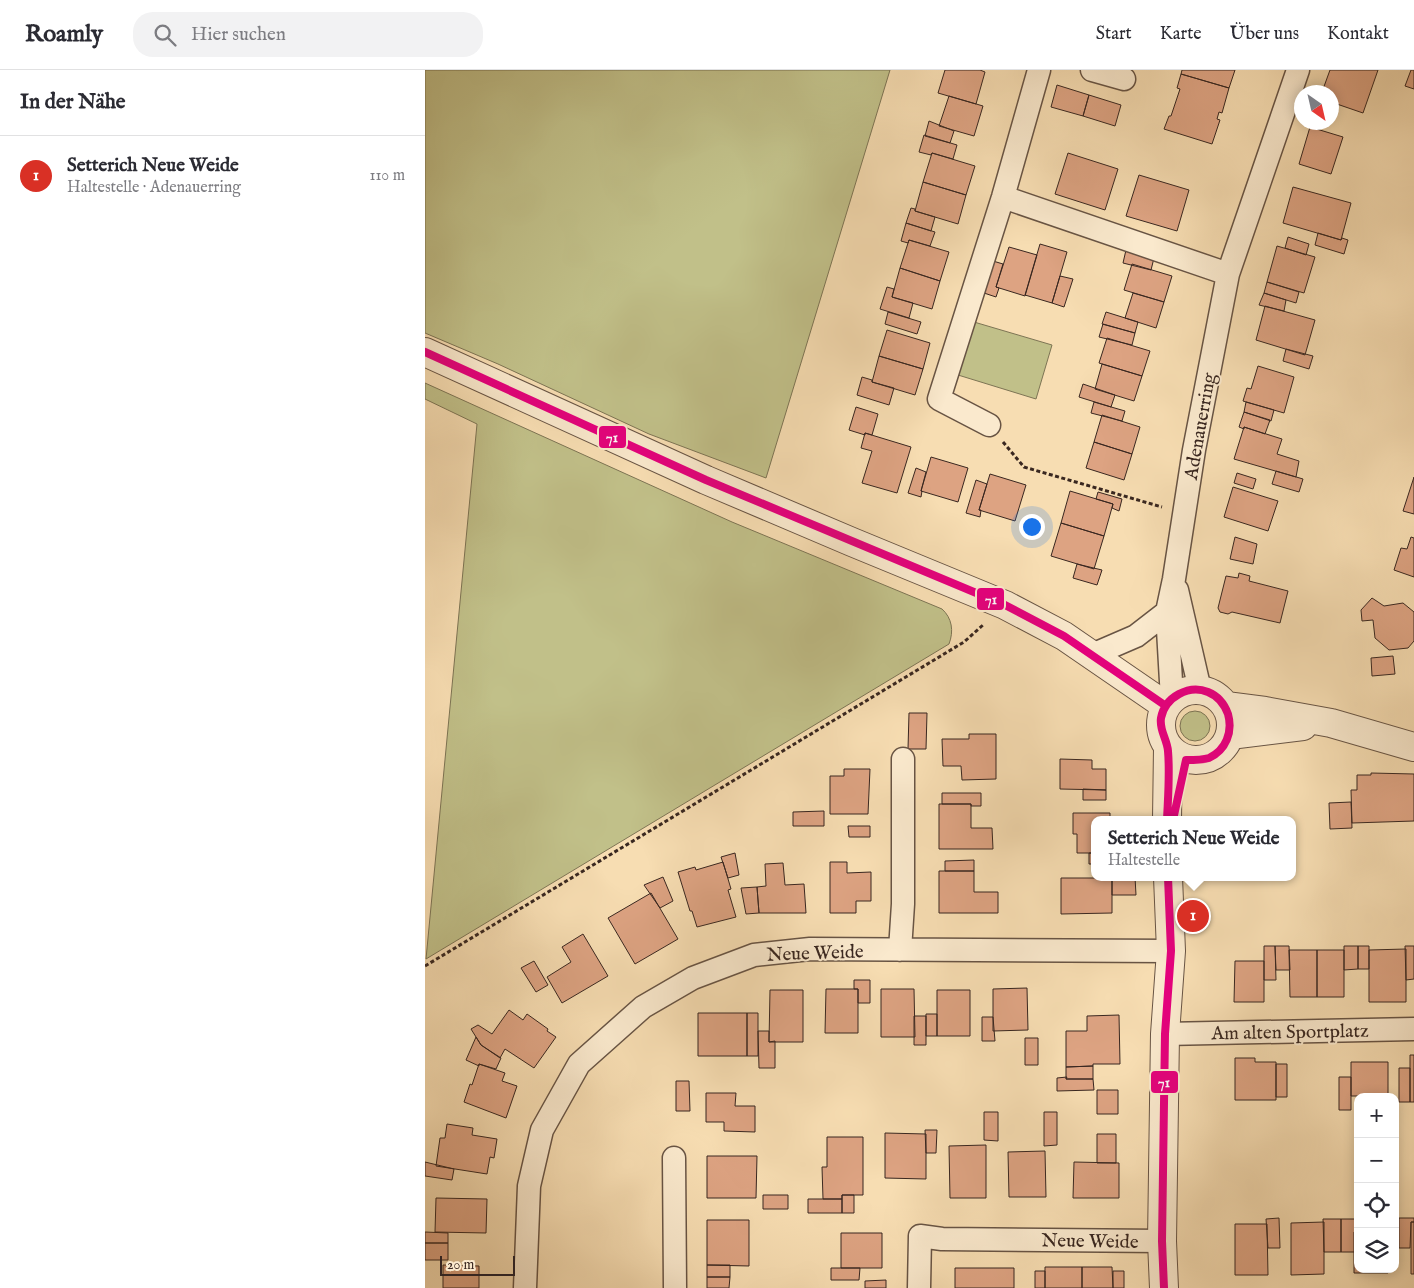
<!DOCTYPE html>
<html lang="de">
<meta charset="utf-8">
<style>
body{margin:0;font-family:"IM FELL English",serif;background:#f2f2f3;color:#2b2b33}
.controls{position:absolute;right:15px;bottom:15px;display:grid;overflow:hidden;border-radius:10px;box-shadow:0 2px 12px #0003}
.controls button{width:45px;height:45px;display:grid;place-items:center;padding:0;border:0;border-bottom:1px solid #e1e1e2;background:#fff;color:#2b2b33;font:25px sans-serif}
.compass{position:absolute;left:869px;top:15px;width:45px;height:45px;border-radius:50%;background:#fff;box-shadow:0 2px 12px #0003;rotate:146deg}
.scale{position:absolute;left:15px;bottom:12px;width:75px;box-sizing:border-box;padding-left:5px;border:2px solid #392720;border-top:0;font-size:14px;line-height:18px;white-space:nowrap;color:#392720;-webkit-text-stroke:4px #fae9cd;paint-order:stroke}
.you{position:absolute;left:606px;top:456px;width:18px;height:18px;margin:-12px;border:4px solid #fff;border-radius:50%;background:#1a73e8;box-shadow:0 0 0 8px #1a73e833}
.badge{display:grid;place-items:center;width:32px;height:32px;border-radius:50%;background:#d93025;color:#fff;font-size:16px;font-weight:700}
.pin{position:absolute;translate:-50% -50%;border:2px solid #fff;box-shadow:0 1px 5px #0006}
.popup{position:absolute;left:666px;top:746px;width:205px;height:65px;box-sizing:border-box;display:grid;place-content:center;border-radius:10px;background:#fff;filter:drop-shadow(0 1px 4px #0005);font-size:16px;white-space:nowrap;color:#7c7c81}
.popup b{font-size:19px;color:#2b2b33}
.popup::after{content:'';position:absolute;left:50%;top:100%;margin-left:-10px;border:10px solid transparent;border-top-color:#fff}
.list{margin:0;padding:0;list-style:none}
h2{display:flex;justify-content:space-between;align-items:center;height:65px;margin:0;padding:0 20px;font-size:21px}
h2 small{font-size:16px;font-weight:400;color:#7c7c81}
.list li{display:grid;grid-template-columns:32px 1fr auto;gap:15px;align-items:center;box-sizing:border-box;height:80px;padding:0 20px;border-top:1px solid #e1e1e2}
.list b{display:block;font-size:19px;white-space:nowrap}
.list p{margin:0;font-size:16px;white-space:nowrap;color:#7c7c81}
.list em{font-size:16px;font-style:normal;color:#7c7c81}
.icon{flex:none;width:28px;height:28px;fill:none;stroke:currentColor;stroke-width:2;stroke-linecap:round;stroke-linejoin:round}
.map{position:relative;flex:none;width:989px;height:1218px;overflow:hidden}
header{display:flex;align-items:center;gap:30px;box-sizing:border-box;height:70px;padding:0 25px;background:#fff;border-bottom:1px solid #e1e1e2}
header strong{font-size:24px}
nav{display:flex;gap:28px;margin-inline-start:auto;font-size:18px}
.search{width:350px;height:45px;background:#f2f2f3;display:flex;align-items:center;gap:12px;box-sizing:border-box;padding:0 18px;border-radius:20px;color:#7c7c81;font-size:19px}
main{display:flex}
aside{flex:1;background:#fff}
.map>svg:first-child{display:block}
</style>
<header>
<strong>Roamly</strong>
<div class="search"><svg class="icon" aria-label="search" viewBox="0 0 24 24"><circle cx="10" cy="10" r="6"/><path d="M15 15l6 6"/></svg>Hier suchen</div>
<nav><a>Start</a><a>Karte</a><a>Über uns</a><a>Kontakt</a></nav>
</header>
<main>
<aside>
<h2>In der Nähe<small></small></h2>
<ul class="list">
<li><span class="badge">1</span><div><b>Setterich Neue Weide</b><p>Haltestelle · Adenauerring</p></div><em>110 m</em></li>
</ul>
</aside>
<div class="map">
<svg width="989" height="1218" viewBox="0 0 989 1218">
<rect width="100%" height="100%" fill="#f7ddb2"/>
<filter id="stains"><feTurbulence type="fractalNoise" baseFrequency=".004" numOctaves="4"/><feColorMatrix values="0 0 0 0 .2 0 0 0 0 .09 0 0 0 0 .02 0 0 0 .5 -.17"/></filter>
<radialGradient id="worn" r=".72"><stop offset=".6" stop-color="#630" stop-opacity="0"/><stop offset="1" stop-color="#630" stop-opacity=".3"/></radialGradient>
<path fill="#c1c089" stroke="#7d7454" d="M0,0h465l-124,408 -117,-44 -151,-70 -73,-31z
M549,252l78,23 -16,54 -78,-24z
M0,313l307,139 210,87c10,9 12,22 7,35l-523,315 51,-535 -52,-25z
M755 656a15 15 0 1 1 30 0a15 15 0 1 1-30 0Z"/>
<path fill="#dda382" stroke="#392720" d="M520,0h35l5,2 -9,32 -38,-11z
M757,0h53l-6,18 -48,-14z
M905,0h48l-15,43 -32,-11v-10h-9z
M986,0h3v19l-9,-3z
M756,4l48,14 -7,25 -3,-1 -2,7 3,1 -8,24 -48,-15 5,-13h2l9,-27 -3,-1z
M632,15l32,10 -6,21 -32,-9z
M664,25l32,10 -6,21 -32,-10z
M524,26l34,10 -9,30 -35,-10z
M504,51l25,10 -4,12 -25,-7z
M885,57l33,10 -12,37 -32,-10z
M499,65l33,10 -4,14 -21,-6 -1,2 -12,-3z
M507,83l43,13 -9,29 -43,-13z
M643,83l50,16 -13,41 -50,-16z
M714,105l50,15 -12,41 -51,-15z
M498,112l43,13 -8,29 -43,-13z
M868,117l58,16 -10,37 -58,-17z
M486,138l4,1v2l20,6 -4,14 -25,-8z
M481,153l29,9 -5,14 -21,-6 -1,3 -7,-2z
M893,163l23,7 1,-2 6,2 -4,14 -29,-9z
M863,167l21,7 -3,11 -21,-7z
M484,170l40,12 -9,29 -40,-13z
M615,174l27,8 -15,51 -27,-8z
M852,176l38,11 -11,36 -37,-11z
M584,177l28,8 -12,41 -29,-9z
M701,180l28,8 -3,12 -28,-7z
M568,191l10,3 -7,23 3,1 -3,9 -12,-4z
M707,194l40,12 -8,26 -40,-12z
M475,198l40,13 -8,28 -40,-12z
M635,206l13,3 -9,28 -12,-4z
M842,212l32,10 -3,11 -32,-10z
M462,217l7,2 -2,8 21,6 -4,15 -29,-9z
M708,223l31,9 -8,26 -31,-10z
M839,223l22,7 -2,11 -25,-6z
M840,236l50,14 -10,35 -49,-15z
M463,242l33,10 -4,12 -32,-10z
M681,242l32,10 -3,11 -33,-9z
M678,254l32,9 -3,12 -33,-8z
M462,260l43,13 -7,26 -44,-13z
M682,268l43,13 -8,25 -43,-13z
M861,279l27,7 -4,13 -26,-8z
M454,286l44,13 -8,26 -43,-13z
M677,294l40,12 -8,25 -39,-12z
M833,296l36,11 -10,36 -41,-12 4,-13 4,1z
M437,307l10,3v2l22,6 -5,17 -32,-10z
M658,314l32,11 -4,12 -32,-10z
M669,332l31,9 -3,10 -31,-8z
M821,332l28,8 -3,11 -27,-9z
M431,337l22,7 -6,21 -7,-2v2l-16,-5z
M819,342l26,8 -5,14 -21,-7v2l-5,-2z
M677,345l38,12 -8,27 -38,-12z
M819,357l38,12 -5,15 22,7 -3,16 -62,-18z
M440,363l46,14 -14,46 -35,-10 10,-32 -11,-3z
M669,372l38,12 -8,26 -38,-12z
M506,387l37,11 -10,34 -37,-11z
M491,398l10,4 -5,19h1l-1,6 -13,-4z
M851,401l27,8 -4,13 -27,-8z
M812,403l19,6 -3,10 -19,-6z
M565,404l36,11 -11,36 -36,-11z
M989,407v37l-11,-3z
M551,410l11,4 -8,26h2l-1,7 -14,-4z
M808,417l45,14 -10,30 -44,-14z
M645,421l43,13 -9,32 -43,-13z
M673,422l24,7 -3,12 -7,-3 1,-4 -17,-5z
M636,453l43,13 -10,33 -43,-13z
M810,467l22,7 -4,20 -23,-5z
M986,467l3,1v39l-20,-7 7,-22 6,1z
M652,494l25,6 -5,15 -24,-7z
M814,503l11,3 -1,5 39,10 -8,32 -48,-11 -4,2 -8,-2 -2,-4 8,-32 12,2z
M947,528l12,8 19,-3 11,9v29l-6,7 -19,2 -14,-12 -2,-18 -11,1 -1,-11z
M968,586l2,18 -23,2 -1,-18z
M484,643h18l-1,36h-18z
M544,664h27v45l-34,1 -1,-14h-18l-1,-27h27z
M635,689l32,1v9h14v21l-46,-1z
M419,699h26l-2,45h-38v-38h14z
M946,703l43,1v47l-62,2 -1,-33h6v-15h14z
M658,719l23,1v10h-23z
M517,723h39v13h-10v-2h-29z
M926,732l1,26 -22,1 -1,-26z
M514,734h32v24h21l1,21h-54z
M399,741v15h-31v-14z
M648,743h37v7h-16v33h-17v-19h-4z
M423,756h22v11h-21z
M310,783l4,22 -11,3 -7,-21z
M664,783h5v11h-5z
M549,790v11h-29v-10z
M298,792l8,27 -3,1 8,27 -39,10 -5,-16h-2l-12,-39 17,-5 1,3z
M405,792h17v11l24,-1v29h-15v12h-26z
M358,793l2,22 19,-1 2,29h-47l-2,-26 9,-1 -1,-22z
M514,801h35v21h24v21h-59z
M238,807l10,24 -13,7 -16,-23z
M687,807h23l1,18h-24z
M636,808h51v35l-51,1z
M332,817l2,26 -13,1 -5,-26z
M226,823l27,46 -43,25 -27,-46z
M158,864l25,42 -46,27 -15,-26 24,-15 -9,-15z
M839,876h11l1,34h-12z
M850,876h14l1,24h-14z
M919,876h14v23l-14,1z
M933,876h11v23h-11z
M980,876h9v33l-8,1z
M981,879v53h-37v-52z
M864,880h28v47h-27z
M892,880h27v47h-27z
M109,891l14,24 -12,7 -15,-24z
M810,891h29v41h-30z
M429,910h16v23h-12v-14h-4z
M602,918l1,42 -35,1v-42z
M401,919h32v44h-33z
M456,919h33l1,48h-34z
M345,920h33v52h-34z
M512,920h33v46h-33z
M84,940l14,10 4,-6 21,15 -1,2 9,6 -22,31 -29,-19 -5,9 -19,-13 -10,-16 7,-4 14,9z
M273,943h49v43h-49z
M322,943h11v43h-11z
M501,944h11v22h-11z
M694,945l1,49h-27v2l-27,1v-36h21v-15z
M489,946h12v29h-12z
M557,947h11l2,24h-13z
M333,961h11v11l6,-1v27h-16z
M51,967l5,8 20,13 -5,11 -17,-5v2l-13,-6z
M600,968h13v27h-13z
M985,985h4v47h-4z
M810,988h20v4h21v38h-41z
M926,992h37v34h-37z
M54,994l26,9 -3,8 15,5 -11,32 -42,-16 6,-18 2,1z
M851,994h11v33h-11z
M668,996v13h-27v-12z
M974,998h11v34h-11z
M642,1007l-1,2h27l1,11 -37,1v-13z
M914,1007h12v33h-12z
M251,1011h13l1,30h-14z
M672,1020h21v24h-21z
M281,1023h30l-1,13h20v26l-31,-1v-9h-18z
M559,1042h14v29l-14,-1z
M619,1042h13v33l-13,1z
M22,1054l26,4 -1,7 25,4 -3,19 -4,-1 -3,17 -51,-8 4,-28h5z
M500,1060h12l-1,23h-10z
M460,1063l41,1v45l-41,-1z
M672,1064h19v29h-19z
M402,1067h36v58h-21v4h-19l-1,-32h5z
M561,1075v53h-36l-1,-52z
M620,1081l1,46h-37l-1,-45z
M282,1086h50l-1,42h-49z
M0,1092l29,7 -2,11 -27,-4z
M649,1092l45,1v35h-46z
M338,1125h25v14h-25z
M417,1125h12v18h-12z
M11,1128l51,1 -1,34 -51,-1z
M383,1129h34v14h-34z
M854,1148l1,30h-12l-2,-29z
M974,1148h15v4h-3l-1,26h-11z
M898,1149h18v33h-17z
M916,1149h14v33h-14z
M282,1150h42v46l-42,-1z
M899,1152v52l-33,1v-52z
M986,1152h3v52h-3z
M810,1154h32l1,51h-33z
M0,1162l23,1v10h-23z
M929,1162h4v37h30v4h-34z
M416,1163h41v35h-41z
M0,1173h23v17h-23z
M18,1195l36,1v22h-36z
M282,1195h23v12h-23z
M620,1197h37v21h-37z
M657,1197h30l1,21h-31z
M406,1198h29l-1,12h-28z
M530,1198h59v20h-59z
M610,1201h10v17h-10z
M688,1201h11v17h-11z
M282,1207h23l-1,11h-22z
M461,1210v8h-21v-7z"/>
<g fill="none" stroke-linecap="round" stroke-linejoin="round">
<defs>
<path id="minor" d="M667,0l32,9
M578,127l225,77
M564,355l-50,-26 64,-202 36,-127
M752,520l23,100
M667,585l44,-19 31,-24
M747,629l-5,-87 7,-33 20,-129 34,-176 70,-204
M475,880l3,-46v-145
M740,964l249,-5
M249,1088l1,130
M100,1218l4,-102 13,-56 37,-66 64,-57 50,-29 61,-23 56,-6 361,2
M494,1218l1,-52 22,3 220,2"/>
<path id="tertiary" d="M0,282l281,128 146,62 153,63 59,31 102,70
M736 655a35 35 0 1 1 70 0a35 35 0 1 1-70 0Z
M801,636l39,5 66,12 83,24
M805,665l73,-9
M742,750l1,-72
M739,1218l-2,-47 3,-207 6,-83 -3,-74"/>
</defs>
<use href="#minor" stroke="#685444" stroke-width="25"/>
<use href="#tertiary" stroke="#685444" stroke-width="30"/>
<path stroke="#392720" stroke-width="3" stroke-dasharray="4 2.5" stroke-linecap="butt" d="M578,372l21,25 138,40
M0,896l539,-324 19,-17"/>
<use href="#minor" stroke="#fae9cd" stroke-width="22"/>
<use href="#tertiary" stroke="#fae9cd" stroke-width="28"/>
<defs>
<path id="bus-1" d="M0,282l281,128 299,125 59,31 102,70
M742,750c1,-23 3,-46 1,-69 -1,-12 -9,-21 -7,-33 4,-21 28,-34 47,-26 10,4 16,11 20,22 5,18 -2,36 -19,44 -7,2 -16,2 -23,2l-13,60
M739,1218l-2,-47 3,-207 6,-83 -3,-74"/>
</defs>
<use href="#bus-1" stroke="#fae9cd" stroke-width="11"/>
<use href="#bus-1" stroke="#e5007d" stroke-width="8"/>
</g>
<g text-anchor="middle" stroke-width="4" stroke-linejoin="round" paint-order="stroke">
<g font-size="19" fill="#392720" stroke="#fae9cd">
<text transform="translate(774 356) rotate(-80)" y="7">Adenauerring</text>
<text transform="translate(390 882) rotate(-2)" y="7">Neue Weide</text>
<text transform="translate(865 961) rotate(-1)" y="7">Am alten Sportplatz</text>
<text transform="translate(665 1170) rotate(1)" y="7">Neue Weide</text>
</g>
</g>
<g stroke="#fae9cd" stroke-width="2">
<rect x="173" y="355" width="29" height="24" rx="5" fill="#e5007d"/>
<rect x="551" y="517" width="29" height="24" rx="5" fill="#e5007d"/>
<rect x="725" y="1000" width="29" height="24" rx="5" fill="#e5007d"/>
</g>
<g font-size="14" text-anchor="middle" font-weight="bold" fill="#fff">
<text x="187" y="372">71</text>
<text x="566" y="534">71</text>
<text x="739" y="1017">71</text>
</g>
<rect width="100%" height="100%" filter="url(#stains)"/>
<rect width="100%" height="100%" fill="url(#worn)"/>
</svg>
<div class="controls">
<button>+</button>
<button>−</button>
<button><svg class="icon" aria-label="locate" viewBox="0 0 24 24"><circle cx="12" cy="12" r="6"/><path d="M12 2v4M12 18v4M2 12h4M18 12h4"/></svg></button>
<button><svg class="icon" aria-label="layers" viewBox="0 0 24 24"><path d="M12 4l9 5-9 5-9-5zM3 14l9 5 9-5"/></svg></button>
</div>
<svg class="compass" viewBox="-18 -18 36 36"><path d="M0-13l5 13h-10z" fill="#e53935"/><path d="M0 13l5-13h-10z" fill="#7c7c81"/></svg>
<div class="scale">20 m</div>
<div class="you"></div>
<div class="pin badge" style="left:768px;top:846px">1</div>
<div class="popup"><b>Setterich Neue Weide</b>Haltestelle</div>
</div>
</main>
